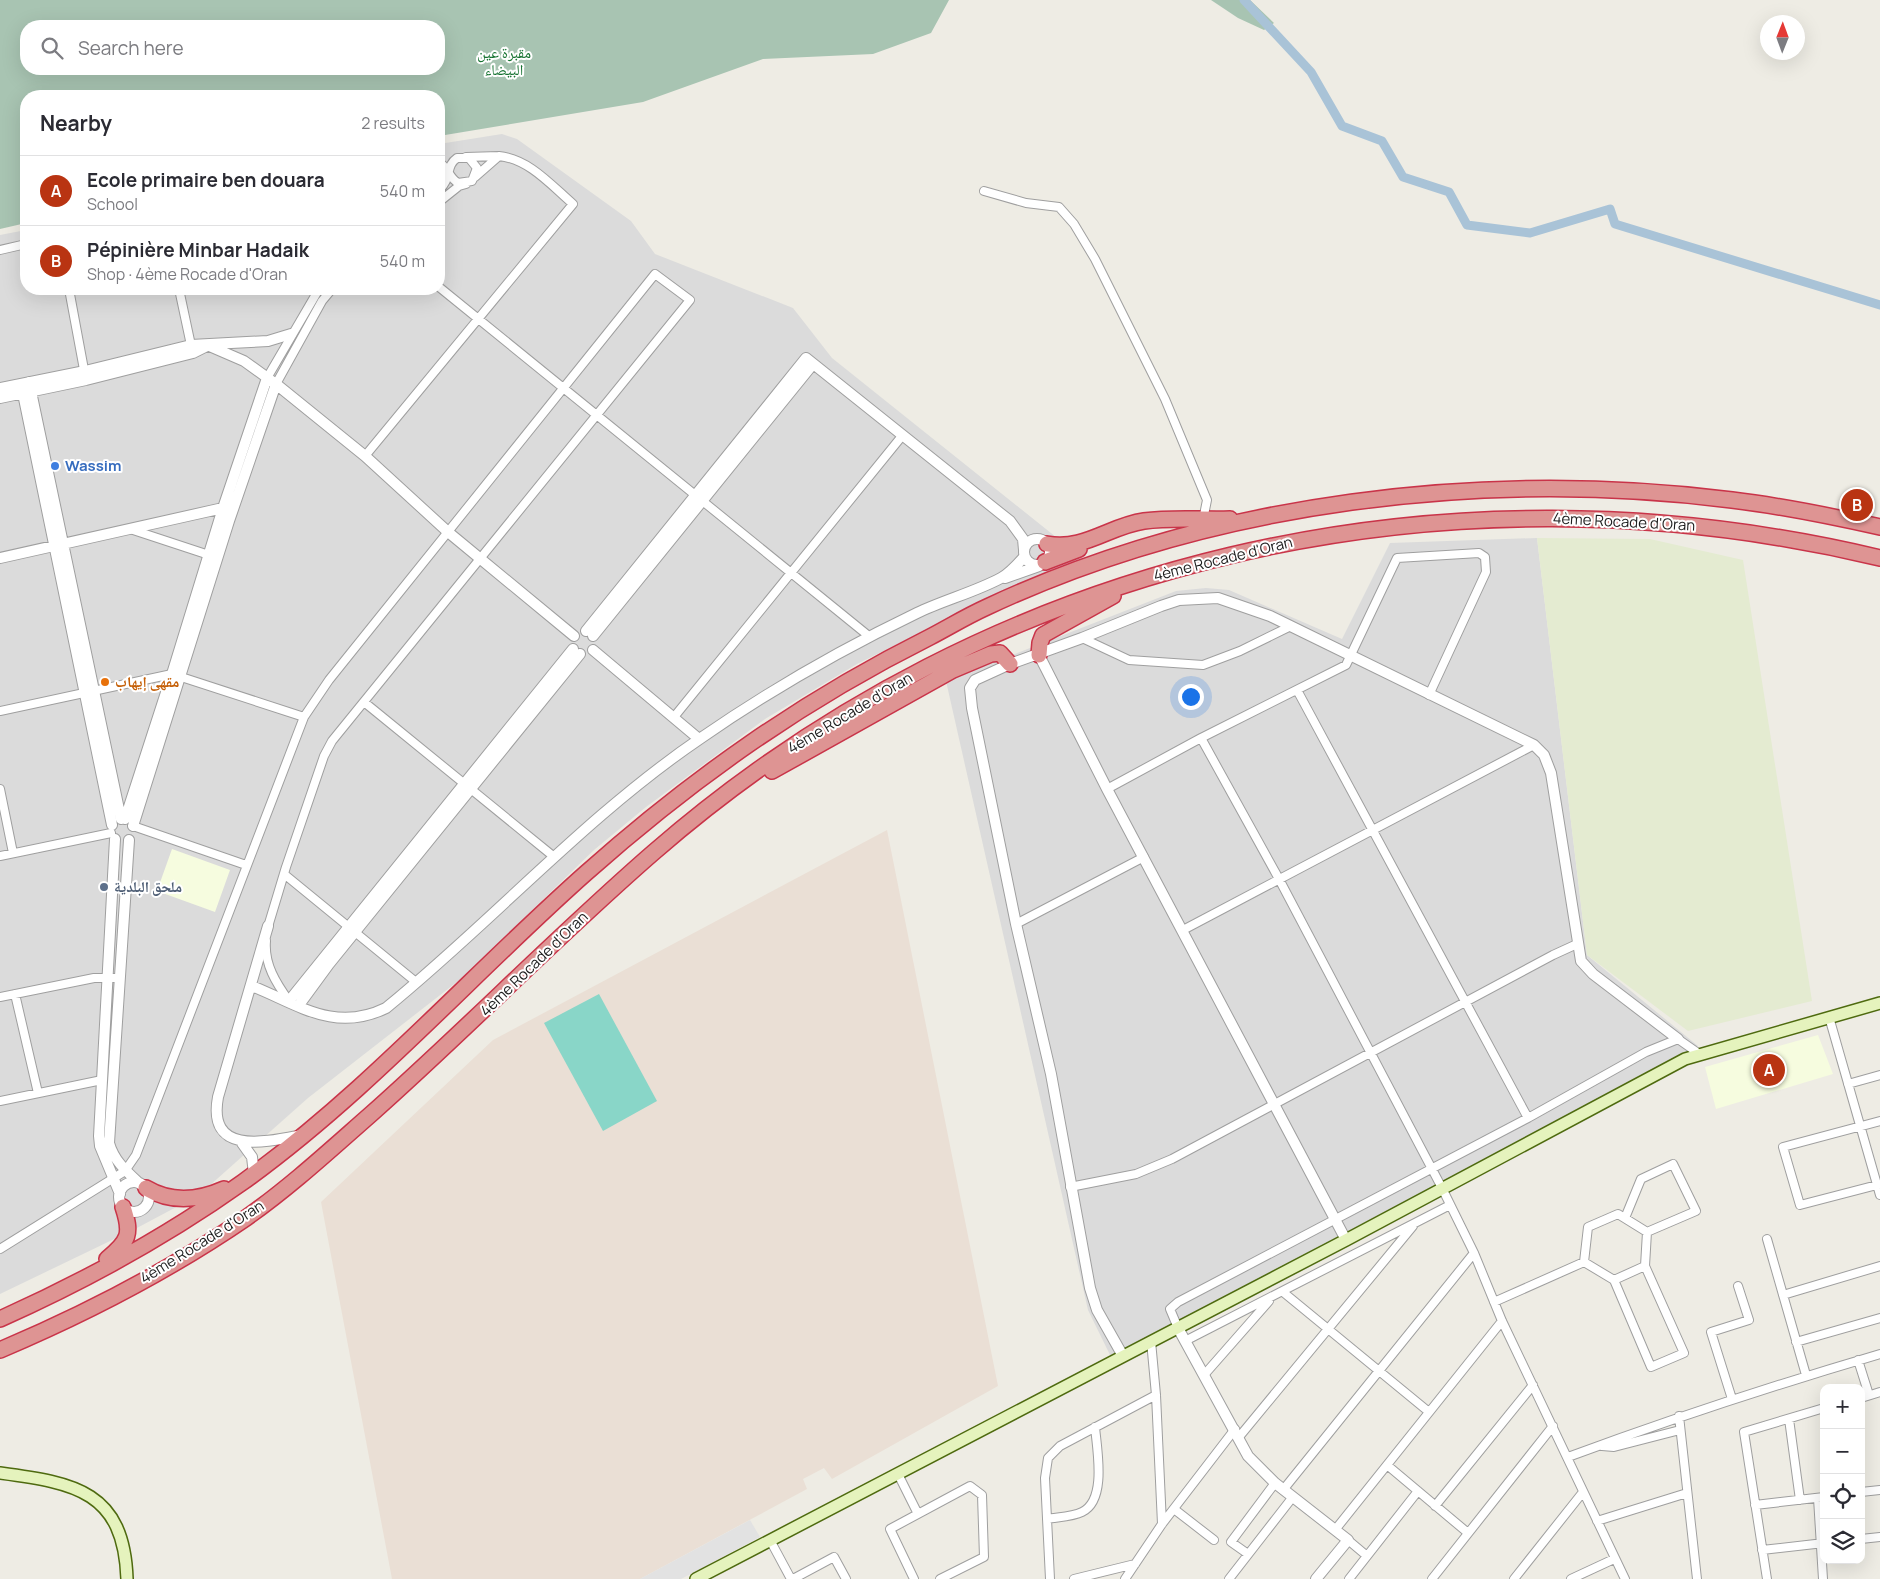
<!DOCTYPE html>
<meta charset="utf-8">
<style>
body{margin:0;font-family:Manrope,"Noto Naskh Arabic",sans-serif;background:#f2f2f3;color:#2b2b33}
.controls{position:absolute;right:15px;bottom:15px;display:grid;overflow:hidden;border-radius:10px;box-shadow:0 5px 20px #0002}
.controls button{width:45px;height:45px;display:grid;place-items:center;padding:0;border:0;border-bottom:1px solid #e1e1e2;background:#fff;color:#2b2b33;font:25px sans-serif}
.compass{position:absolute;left:1760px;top:15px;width:45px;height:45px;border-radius:50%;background:#fff;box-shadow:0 5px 20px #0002;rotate:1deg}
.you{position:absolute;left:1190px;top:696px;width:18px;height:18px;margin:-12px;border:4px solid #fff;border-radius:50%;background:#1a73e8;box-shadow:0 0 0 8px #1a73e833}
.badge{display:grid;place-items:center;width:32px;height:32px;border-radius:50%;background:#b93412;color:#fff;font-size:16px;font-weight:700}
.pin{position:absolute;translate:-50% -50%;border:2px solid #fff;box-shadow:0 1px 5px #0006}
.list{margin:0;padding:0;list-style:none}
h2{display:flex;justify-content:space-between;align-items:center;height:65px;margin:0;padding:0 20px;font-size:21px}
h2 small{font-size:16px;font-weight:400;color:#7c7c81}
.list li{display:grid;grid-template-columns:32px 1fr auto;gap:15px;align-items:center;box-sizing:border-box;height:70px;padding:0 20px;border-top:1px solid #e1e1e2}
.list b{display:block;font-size:19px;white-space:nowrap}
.list p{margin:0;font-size:16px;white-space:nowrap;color:#7c7c81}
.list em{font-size:16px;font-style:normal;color:#7c7c81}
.icon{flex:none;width:28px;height:28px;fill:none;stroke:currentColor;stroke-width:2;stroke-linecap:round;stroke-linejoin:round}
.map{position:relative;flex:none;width:1880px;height:1579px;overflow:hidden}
.search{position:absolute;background:#fff;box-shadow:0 5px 20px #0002;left:20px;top:20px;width:425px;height:55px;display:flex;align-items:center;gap:12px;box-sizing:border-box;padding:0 18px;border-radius:20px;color:#7c7c81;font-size:19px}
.panel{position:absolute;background:#fff;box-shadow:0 5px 20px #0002;left:20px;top:90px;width:425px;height:205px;border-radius:20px}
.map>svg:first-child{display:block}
</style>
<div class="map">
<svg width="1880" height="1579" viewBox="0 0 1880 1579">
<rect width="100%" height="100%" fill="#eeece4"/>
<path fill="#dbdbdb" d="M502,134l15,5 114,82 24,33 138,54 39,50 254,203 -83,31 -146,72 -92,55 -119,88 -52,43 -132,128 -154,120 -109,97 -64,34 -135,65v-1059l26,-5v59h413v-145z
M1537,538l50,417 111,91 -587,311 -23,-47 -142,-629 230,-90 30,-3 23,2 113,49 48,-96z"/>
<path fill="#f6fcdf" d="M172,849l58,21 -15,42 -58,-21z
M1818,1035l15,39 -117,35 -11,-42z"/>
<path fill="#eadfd5" d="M887,830l111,556 -166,93 -8,-11 -21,11 4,10 -167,90h-248l-71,-377 172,-162z"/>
<path fill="#e4ebd1" d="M1537,538l113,1 93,21 69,441 -124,30 -101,-76z"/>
<path fill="#a8c4b2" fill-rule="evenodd" d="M0,0h949l-18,33 -58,21 -110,5 -120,43 -204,34v-40h-413v127l-26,6zM26,26h413v43h-413z
M1211,0h39l24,23 -10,7 -26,-12z"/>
<path fill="#89d6c8" d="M599,994l58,107 -54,30 -59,-108z"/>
<path fill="#e2e2e2" d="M750,1520l10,17 -79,42h-41z"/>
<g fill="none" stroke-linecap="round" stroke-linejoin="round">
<path stroke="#a9c3d7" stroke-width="9" d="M1244,0l67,72 31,54 40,15 21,36 46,15 18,33 63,8 80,-24 5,15 265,81"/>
<defs>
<path id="minor" d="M466,157l33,-1 -24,21
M439,162c9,5 10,16 19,21l14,-2 5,-13 -8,-10h-12c-12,8 -5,21 -18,32
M984,191l42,12 33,4 15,17 21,35 70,140 42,101 -4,20
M439,202l20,-16 7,-2
M0,250l26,-6
M439,287l431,350
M69,289l16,86
M179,289l13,61
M267,378l52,-89
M276,384l46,-83 10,-12
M365,456l208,-252c-22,-19 -44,-45 -74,-48
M130,529l79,26
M1082,638l47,22 74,5 37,-14 51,-25
M1297,690l231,428
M364,702l189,154
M0,711l172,-37 132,43
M674,717l228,-281
M1201,738l145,-73 51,-107 82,-5 6,4 1,15 -57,123
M0,789l13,64
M1107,789l94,-51 78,141 163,309 32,65 28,68 123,258
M133,826l113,39
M0,856l111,-23
M284,874l132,108
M1016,924l128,-67
M1183,930l351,-185
M266,941c-2,23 10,42 23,60
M15,994l23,99
M0,997l94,-19h26
M1829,1017l51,178
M1848,1084l32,-9
M0,1101l102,-21
M1877,1185l-77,20 -17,-58 97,-26
M1070,1187l66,-13 36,-15 381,-204 24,-11
M1625,1218l16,-39 32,-15 23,47 -49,21
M1767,1239l39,136
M0,1249l125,-78 11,-16 168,-438 25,-37 326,-406 35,26 -358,441 -8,15 -38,111 -19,63
M1614,1280l31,-14 2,-34 -29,-18 -30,13 -4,35 30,18 37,87 33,-14 -39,-87
M1283,1292l146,120
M1783,1295l97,-29
M1494,1302l90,-40
M1178,1328l-8,-19 8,-7 350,-184 118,-66 32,-13 20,14
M1151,1341l5,54 6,129
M1185,1341l265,-136
M1796,1342l84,-24
M1858,1360l11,35
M1204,1375l65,-74
M1861,1398l19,-6
M1732,1399l-21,-67 38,-12 -11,-34
M1679,1416l18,163
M1789,1419l11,81
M1239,1437l174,-211
M1602,1446l12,1 66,-17
M1568,1457c103,-38 207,-72 312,-103
M1387,1465l81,68
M898,1474l20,40
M1283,1490l191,-237
M1861,1492l19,-2
M1818,1498l5,81
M1755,1505l69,-8
M1435,1506l98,-121
M1174,1509l40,31
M1047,1519c10,-2 25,-2 35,-7 25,-12 15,-62 13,-85
M1597,1521l90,-28
M1335,1530l167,-209
M1861,1539l19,-2
M770,1540l21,39
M1348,1540l19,16
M1762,1550l62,-7
M1248,1554l-17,-12 44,-59
M793,1579l41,-22 12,22
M914,1579l-24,-50 80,-43 12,9 2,62 -44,22
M1050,1579l-5,-101 3,-20 12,-12 96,-51
M1074,1579l61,-15
M1125,1579l37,-55 73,-95
M1229,1579l63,-81
M1349,1579l69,-88
M1432,1579l121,-153
M1514,1579l69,-87
M1571,1579l43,-20
M1767,1579l-23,-147 80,-24"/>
<path id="tertiary" d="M207,345l37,16 32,23 89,72 83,76 126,104
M29,382l92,437
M21,384l91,441
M0,388l85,-17 106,-26 77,-4 23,-7
M0,398l86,-18 107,-27 14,-7
M1024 552a13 13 0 1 1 26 0a13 13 0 1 1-26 0Z
M0,558l223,-50 5,2
M1005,578l34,-12
M586,631l220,-273 204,163 13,18 1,11
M593,636l220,-272
M593,650l106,89
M1039,655l68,134 239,451
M125,819l47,-145 51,-166 44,-130
M133,826l96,-305 47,-137
M115,839l-16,297 1,10 20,48
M129,840l-20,303c5,18 18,29 31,41
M268,926l-50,171c-11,59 48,45 84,38
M252,986c47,19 83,47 134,22 107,-87 200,-192 315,-270 68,-47 141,-89 216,-125 27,-13 58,-21 84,-35 9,-5 16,-13 23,-21
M289,1001l284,-352
M299,1005l30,-41 251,-310
M242,1143l10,14 2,17
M119 1197a15 15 0 1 1 30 0a15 15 0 1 1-30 0Z
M1178,1328l70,128 27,27 73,57 -32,39
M1123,1356l-26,-46 -7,-22 -39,-214 -35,-150 -44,-216 -2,-20 5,-8 35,-16 72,-26 79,-32 18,-6 39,-2 52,18 264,129 10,10 7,18 30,188 12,13 85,65"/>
<path id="secondary" d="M0,1473c75,10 124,18 127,106
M696,1579l650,-339 339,-181 195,-56"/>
<path id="motorway" d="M1047,544c37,7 62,-18 97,-23 28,-4 58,-1 86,-2
M1045,562l34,-13
M1039,655l1,-12 3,-8 70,-39
M772,771l181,-101 38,-16 9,-1 10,11
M146,1188c25,15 51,13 78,1
M107,1259c22,-18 25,-25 16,-52
M0,1319c85,-38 167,-83 243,-137 125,-90 228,-207 343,-309 107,-95 216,-172 344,-236 19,-10 37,-21 57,-30 226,-106 498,-138 745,-107 50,6 99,16 148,27
M0,1350c85,-36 170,-80 246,-132 44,-31 83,-67 124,-103 96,-85 186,-178 284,-263 339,-295 790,-398 1226,-294"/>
</defs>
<use href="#minor" stroke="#9f9f9f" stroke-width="10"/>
<use href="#tertiary" stroke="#9f9f9f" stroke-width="12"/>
<use href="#secondary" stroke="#4e6a0f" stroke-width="14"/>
<use href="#motorway" stroke="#c93449" stroke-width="18"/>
<use href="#minor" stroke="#fff" stroke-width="8"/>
<use href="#tertiary" stroke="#fff" stroke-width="10"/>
<use href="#secondary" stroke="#e5f3bd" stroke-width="11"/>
<use href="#motorway" stroke="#de9493" stroke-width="15"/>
</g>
<circle fill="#3f7fe0" stroke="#fff" stroke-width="2" cx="55" cy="466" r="5"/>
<circle fill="#e8710a" stroke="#fff" stroke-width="2" cx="105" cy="682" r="5"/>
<circle fill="#5c6f8a" stroke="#fff" stroke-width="2" cx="104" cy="887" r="5"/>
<g text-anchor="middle" stroke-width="4" stroke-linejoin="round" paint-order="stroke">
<g font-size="15" fill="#157230" stroke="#fff">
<text x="504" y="58">مقبرة عين<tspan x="504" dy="17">البيضاء</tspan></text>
</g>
<g font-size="15" font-weight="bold" fill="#366cbe" stroke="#fff" text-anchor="start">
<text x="65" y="471">Wassim</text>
</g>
<g font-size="15" fill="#1e1e1e" stroke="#fff">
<text transform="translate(1624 522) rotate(3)" y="5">4ème Rocade d'Oran</text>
<text transform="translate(1223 559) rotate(-14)" y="5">4ème Rocade d'Oran</text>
<text transform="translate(850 713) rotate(-31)" y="5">4ème Rocade d'Oran</text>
<text transform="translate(534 964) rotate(-44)" y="5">4ème Rocade d'Oran</text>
<text transform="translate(202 1242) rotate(-32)" y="5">4ème Rocade d'Oran</text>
</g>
<g font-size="15" font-weight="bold" fill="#c56008" stroke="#fff" text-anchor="start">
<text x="115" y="687">مقهى إيهاب</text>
</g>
<g font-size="15" font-weight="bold" fill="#4e5e75" stroke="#fff" text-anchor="start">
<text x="114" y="892">ملحق البلدية</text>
</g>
</g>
</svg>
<div class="controls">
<button>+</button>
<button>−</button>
<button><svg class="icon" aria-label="locate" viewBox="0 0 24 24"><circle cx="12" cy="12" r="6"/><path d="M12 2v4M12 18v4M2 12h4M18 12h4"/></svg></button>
<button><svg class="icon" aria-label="layers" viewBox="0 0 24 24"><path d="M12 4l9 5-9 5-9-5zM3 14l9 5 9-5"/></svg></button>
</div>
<svg class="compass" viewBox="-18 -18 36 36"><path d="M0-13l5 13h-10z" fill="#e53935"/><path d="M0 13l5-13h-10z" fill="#7c7c81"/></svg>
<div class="you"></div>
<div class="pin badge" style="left:1769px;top:1070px">A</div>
<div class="pin badge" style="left:1857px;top:505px">B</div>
<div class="search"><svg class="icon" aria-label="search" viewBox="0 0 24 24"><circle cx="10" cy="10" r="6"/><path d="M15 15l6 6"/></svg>Search here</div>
<section class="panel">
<h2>Nearby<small>2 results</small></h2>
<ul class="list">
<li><span class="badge">A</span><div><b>Ecole primaire ben douara</b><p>School</p></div><em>540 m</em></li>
<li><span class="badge">B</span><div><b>Pépinière Minbar Hadaik</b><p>Shop · 4ème Rocade d'Oran</p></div><em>540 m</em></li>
</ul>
</section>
</div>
